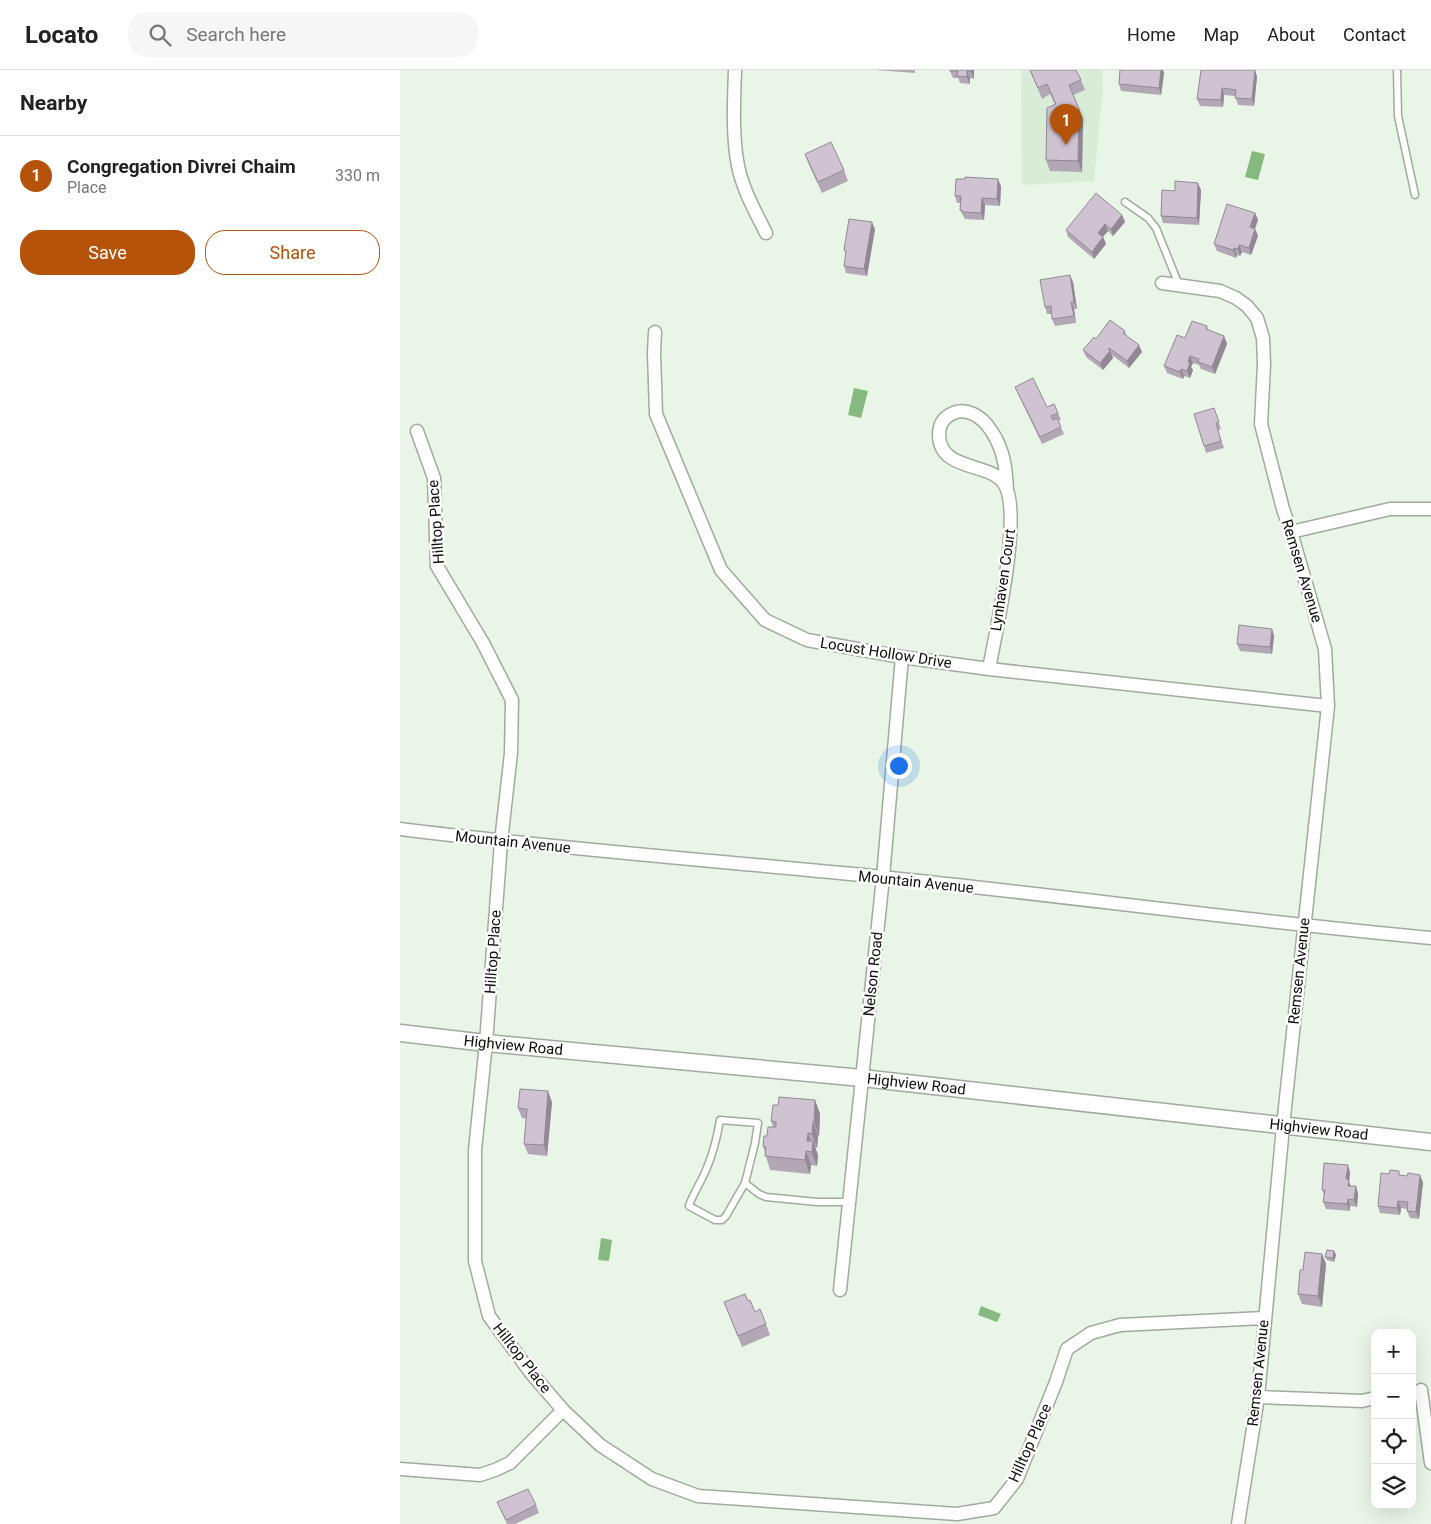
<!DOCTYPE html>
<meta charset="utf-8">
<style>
body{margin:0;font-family:Roboto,sans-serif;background:#f6f6f6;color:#222}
.controls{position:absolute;right:15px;bottom:15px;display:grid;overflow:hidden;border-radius:10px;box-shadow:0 5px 20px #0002}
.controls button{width:45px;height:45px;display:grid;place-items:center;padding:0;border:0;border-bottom:1px solid #e0e0e0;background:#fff;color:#222;font:25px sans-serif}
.you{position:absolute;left:498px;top:695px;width:18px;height:18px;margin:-12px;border:4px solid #fff;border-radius:50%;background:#1a73e8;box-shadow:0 0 0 8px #1a73e833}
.badge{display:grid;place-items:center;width:32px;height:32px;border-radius:50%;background:#b45309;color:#fff;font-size:16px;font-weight:700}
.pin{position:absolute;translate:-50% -41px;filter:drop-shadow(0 1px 2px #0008)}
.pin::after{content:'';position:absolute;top:26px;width:18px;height:15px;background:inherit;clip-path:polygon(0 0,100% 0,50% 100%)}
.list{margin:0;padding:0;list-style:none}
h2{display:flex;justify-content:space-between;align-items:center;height:65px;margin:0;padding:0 20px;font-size:21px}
h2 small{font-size:16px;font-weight:400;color:#767676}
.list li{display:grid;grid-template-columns:32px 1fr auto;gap:15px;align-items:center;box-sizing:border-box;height:80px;padding:0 20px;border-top:1px solid #e0e0e0}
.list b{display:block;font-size:19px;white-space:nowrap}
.list p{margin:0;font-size:16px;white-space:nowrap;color:#767676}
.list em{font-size:16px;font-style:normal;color:#767676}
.actions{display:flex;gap:10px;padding:15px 20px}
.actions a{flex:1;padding:11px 0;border:1px solid #b45309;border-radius:20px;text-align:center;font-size:18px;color:#b45309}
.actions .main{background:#b45309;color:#fff}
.icon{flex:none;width:28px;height:28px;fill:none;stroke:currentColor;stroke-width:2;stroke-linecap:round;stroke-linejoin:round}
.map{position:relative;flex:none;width:1031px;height:1454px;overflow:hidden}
header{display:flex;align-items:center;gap:30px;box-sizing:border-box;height:70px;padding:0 25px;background:#fff;border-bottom:1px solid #e0e0e0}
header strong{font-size:24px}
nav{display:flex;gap:28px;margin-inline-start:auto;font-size:18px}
.search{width:350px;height:45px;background:#f6f6f6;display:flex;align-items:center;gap:12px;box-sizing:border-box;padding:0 18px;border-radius:20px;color:#767676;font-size:19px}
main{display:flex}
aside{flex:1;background:#fff}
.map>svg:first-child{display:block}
</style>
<header>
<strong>Locato</strong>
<div class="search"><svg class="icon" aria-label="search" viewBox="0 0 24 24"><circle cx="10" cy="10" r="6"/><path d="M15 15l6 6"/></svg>Search here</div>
<nav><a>Home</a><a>Map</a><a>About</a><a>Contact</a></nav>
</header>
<main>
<aside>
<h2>Nearby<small></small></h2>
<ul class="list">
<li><span class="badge">1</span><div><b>Congregation Divrei Chaim</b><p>Place</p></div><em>330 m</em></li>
</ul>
<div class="actions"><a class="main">Save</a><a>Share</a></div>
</aside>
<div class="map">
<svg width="1031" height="1454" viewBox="0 0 1031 1454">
<rect width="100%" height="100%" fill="#e9f6e7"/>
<path fill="#d9ecd7" d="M621,0h81l1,17 -9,94 -72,4z"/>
<path fill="#86b97f" d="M852,81l13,3 -7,26 -13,-3z
M454,318l14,3 -7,27 -13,-3z
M201,1168l11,2 -3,21 -11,-1z
M581,1236l20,8 -4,8 -19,-7z"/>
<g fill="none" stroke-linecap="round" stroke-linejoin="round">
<defs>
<path id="service" d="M997,0l1,46 17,79
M725,132l23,16 8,10 23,57
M345,1113l-19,33 -4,4h-7l-26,-14c1,-6 14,-28 17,-36 7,-16 11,-32 14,-50l38,3 -3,20 -10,40 14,11 7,3 51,5h33"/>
<path id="minor" d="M335,0c-1,32 -3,64 3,96 5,24 17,45 28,67
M762,213l58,8 16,7 11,8 10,12 6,20 1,26 -3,60 22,85 8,23 34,117 3,57 -45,420 -25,271 -20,127
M255,262l-1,21 2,61 65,156 44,50 42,20 95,17 87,12 339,37
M17,361l17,47 3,88 46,77 29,57 -1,53 -10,89 -15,201 -11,107v111l14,55 42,57 32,37 37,35 52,34 46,17 259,18 37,-6 23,-29 39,-97 11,-33 24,-16 29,-8 144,-7
M891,462l99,-23h41
M589,599c7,-38 33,-153 16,-184 -13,-24 -65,-12 -66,-50 0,-8 3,-15 9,-19 17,-12 35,1 44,16 12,18 14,37 15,58
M0,759c160,20 321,32 482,48 183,19 366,44 549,61
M440,1220l43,-413 19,-220
M1021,1320l10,73
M858,1327l104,4 13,-3
M0,1399l80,6 15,-5 15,-7 53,-53"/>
<g id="tertiary">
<path id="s1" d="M0,963l86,10 376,35 569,64"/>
</g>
</defs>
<use href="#service" stroke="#9fab9d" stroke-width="9"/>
<use href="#minor" stroke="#9fab9d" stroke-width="15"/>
<use href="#tertiary" stroke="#9fab9d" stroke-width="19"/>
<use href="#service" stroke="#fff" stroke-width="6"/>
<use href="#minor" stroke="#fff" stroke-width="12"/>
<use href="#tertiary" stroke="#fff" stroke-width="16"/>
</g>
<path fill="#b2a8b5" d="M475,0h40v3z
M574,0v9l-4,-1v6l-10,-1 -2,-5h-5l-3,-7z
M630,0l51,10 4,10 -12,5 10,24 -1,53 -32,-1 -4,-11 9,-55 -5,-11 -8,5z
M720,0h43l1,3 -3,22 -40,-4 -2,-7z
M855,0l2,7 -3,29 -16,-1 -3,-9 -11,-1 -1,12 -23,-1 -3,-7z
M405,84l39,16 4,11 -26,12 -13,-28z
M601,116l-1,20 -15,-1 -1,15 -19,-1 -5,-9 1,-7h-4l-2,-7z
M801,120l-2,35 -36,-2 -2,-7 14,-25z
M855,143l3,7 -3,9 3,7 -7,19 -9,-3 -2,4 -3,-1 -1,3 -19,-7 -3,-7z
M722,145l3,7 -12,14 -5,-5 -5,6 3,7 -12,15 -26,-22 -2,-7z
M475,159l-8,47 -21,-3 -2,-7 2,-11 -2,-5z
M673,212l4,27h-3l2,14 -21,3 -3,-7v-5h-5l-2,-7z
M807,256l1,4 16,6 3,8 -12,30 -14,-5 -2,-4 -6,-2 -2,4 2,3 -3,8 -6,-2 -1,3 -16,-6 -3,-7 21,-28z
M725,261l1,4 16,17 -13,16 -17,-13 1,3 -10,12 -17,-13 -3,-7 13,-11z
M615,317l32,20 11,6 3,7 -3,1 6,13 -22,10 -24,-50z
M814,338l7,21 -3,1 6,18 -18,5 -2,-7z
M872,559l2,7 -2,18 -32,-3 -3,-7z
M415,1030l5,14 -1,22h-1l-1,12 -2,-1 3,8 -1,11 -6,-1 -1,9 -40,-4 -7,-24 4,-10 6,-9 -2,-6 7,-16z
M152,1032l-5,54 -19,-2 -4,-10 3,-25 -5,-1 -4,-10z
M950,1102l-1,10 2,4 7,7 -1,14 -7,-1v5l-24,-2 -3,-7 1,-7 -2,-5z
M1000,1105l23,7 -4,37 -9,-1 -3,-7v-2l-6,-1 -1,7 -20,-2 -2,-7z
M934,1181l2,4 -2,7 -7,-2 -2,-3z
M922,1184l4,10 -4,43 -20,-3 -4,-10 5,-24z
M348,1231l7,11 11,12 4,11 -28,12 -18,-45z
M97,1432l39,3 3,8 -24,11h-8z"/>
<path fill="#918893" d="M571,0h3v9l-3,-7z
M761,0h2l1,3 -3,22 -2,-7z
M855,0l2,7 -3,29 -2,-7z
M567,1l3,7v6l-3,-7z
M822,18l2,7 -1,12 -2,-7z
M679,39l4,10 -1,53 -4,-11z
M598,109l3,7 -1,20 -3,-7z
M798,113l3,7 -2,35 -2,-7z
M582,128l3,7 -1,15 -3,-7z
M855,143l3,7 -5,14 -3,-7z
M722,145l3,7 -12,14 -2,-7z
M472,152l3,7 -8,47 -3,-7z
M705,154l3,7 -8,9 -2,-7z
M855,159l3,7 -7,19 -2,-7z
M703,167l3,7 -12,15 -2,-7z
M839,175l3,7 -2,4 -2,-7z
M834,178l3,7 -1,3 -3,-8z
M670,205l3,7 4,27 -3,-7z
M671,232l3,7 2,14 -2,-7z
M824,266l3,8 -12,30 -3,-7z
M739,275l3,7 -13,16 -2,-7z
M709,278l4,10 -10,12 -3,-7z
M790,286l3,7 -2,4 2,3 -3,8 -3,-7 1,-9z
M781,299l3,7 -1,3 -3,-7z
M872,559l2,7 -2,18 -2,-7z
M148,1021l4,11 -5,54 -3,-11z
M415,1030l5,14 -1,22 -5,-14z
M413,1052l5,14 -1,12 -5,-14z
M408,1063l4,12 1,-4 5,14 -1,11 -10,-25z
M406,1081l5,14 -1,9 -5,-14z
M948,1095l2,7 -1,10 2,5v6l-5,-14z
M1020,1105l3,7 -4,37 -3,-7z
M956,1116l2,7 -1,14 -3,-7z
M948,1129l2,7v5l-3,-7z
M998,1131l3,7 -1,7 -3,-7z
M934,1181l2,4 -2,7 -1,-4z
M922,1184l4,10 -4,43 -4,-11z"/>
<path fill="#cfc3d2" stroke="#918893" d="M550,0h21v2l-4,-1v6l-10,-1 1,-5h-8z
M630,0h46l5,10 -12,5 10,24 -1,52 -32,-1 1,-52 9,-4 -9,-20 -9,4z
M720,0h41l-2,18 -40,-4z
M801,0h54l-3,29 -17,-1 1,-8 -14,-2 -1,12 -24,-1z
M431,72l13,28 -26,12 -13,-28z
M565,107l33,2 -1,20 -15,-1 -1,15 -19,-1v-2h-2l1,-14h-6l1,-17h9z
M775,111l23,2 -1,35 -36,-2 1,-26 13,1z
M696,123l26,22 -11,14 -6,-5 -7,9 5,4 -11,15 -26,-22z
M827,134l28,9 -5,14 5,2 -6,19 -10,-3 -1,4 -4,-1 -1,2 -19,-6z
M449,149l23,3 -8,47 -20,-3 2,-15 -2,-1z
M670,205l4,27h-3l3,14 -22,3 -1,-13 -6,1 -5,-27z
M710,250l15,11 -2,2 16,12 -12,16 -18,-13 -1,1 2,2 -10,12 -17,-13 11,-13 2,2z
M792,251l15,5 -1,3 18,7 -12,31 -14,-5 1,-3 -9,-3 -2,6 2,1 -3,8 -6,-2 -1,3 -16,-6 13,-31 8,3z
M633,308l14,29 7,-3 4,9 -7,3 2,4 4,-2 4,9 -21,10 -25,-50z
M814,338l5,14 -3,1 5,18 -17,5 -10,-32z
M839,555l33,4 -2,18 -33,-3z
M120,1019l28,2 -4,54 -20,-1 3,-35 -9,-1z
M379,1027l36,3 -1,22h-1l-1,12 -4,-1 -1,8h6l-1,11 -6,-1 -1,9 -40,-4 1,-9 -3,-1 1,-10h3l1,-9h8v-5l-5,-1 2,-16h5z
M924,1093l24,2 -2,14 3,1 -1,6h8l-2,14 -6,-1 -1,5 -24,-2 2,-12h-3z
M990,1100l9,1v4l8,1 1,-3 12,2 -4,37 -9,-1 1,-9 -10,-1 -1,7 -19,-2 3,-33 8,1z
M927,1180l7,1 -1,7 -8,-1z
M905,1182l17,2 -4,42 -20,-2 2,-24h3z
M345,1224l3,7 2,-1 5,12 5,-3 6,15 -28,12 -14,-34z
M128,1419l8,16 -30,15 -9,-18z"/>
<g text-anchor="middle" stroke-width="5" stroke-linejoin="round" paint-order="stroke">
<g font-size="15" fill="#0b0f0a" stroke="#fff">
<text transform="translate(36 452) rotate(-94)" y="5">Hilltop Place</text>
<text transform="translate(902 501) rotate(73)" y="5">Remsen Avenue</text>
<text transform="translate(603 510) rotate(-82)" y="5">Lynhaven Court</text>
<text transform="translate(486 583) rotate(9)" y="5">Locust Hollow Drive</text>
<text transform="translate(113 772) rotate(6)" y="5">Mountain Avenue</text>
<text transform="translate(516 812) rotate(6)" y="5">Mountain Avenue</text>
<text transform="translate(93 882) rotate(-86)" y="5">Hilltop Place</text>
<text transform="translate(899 901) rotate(-84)" y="5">Remsen Avenue</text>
<text transform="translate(473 904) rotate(-84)" y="5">Nelson Road</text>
<text dy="5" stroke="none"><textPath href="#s1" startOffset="114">Highview Road</textPath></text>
<text dy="5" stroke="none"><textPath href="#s1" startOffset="519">Highview Road</textPath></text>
<text dy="5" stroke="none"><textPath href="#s1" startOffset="924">Highview Road</textPath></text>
<text transform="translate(122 1288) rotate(52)" y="5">Hilltop Place</text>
<text transform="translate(858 1303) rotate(-84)" y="5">Remsen Avenue</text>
<text transform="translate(630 1373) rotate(-66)" y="5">Hilltop Place</text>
</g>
</g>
</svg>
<div class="controls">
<button>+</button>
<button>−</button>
<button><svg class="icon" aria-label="locate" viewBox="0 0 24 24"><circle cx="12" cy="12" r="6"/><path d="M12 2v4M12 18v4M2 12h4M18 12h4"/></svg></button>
<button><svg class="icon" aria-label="layers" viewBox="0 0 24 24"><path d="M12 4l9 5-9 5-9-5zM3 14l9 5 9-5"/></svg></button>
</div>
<div class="you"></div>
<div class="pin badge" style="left:666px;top:75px">1</div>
</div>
</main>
